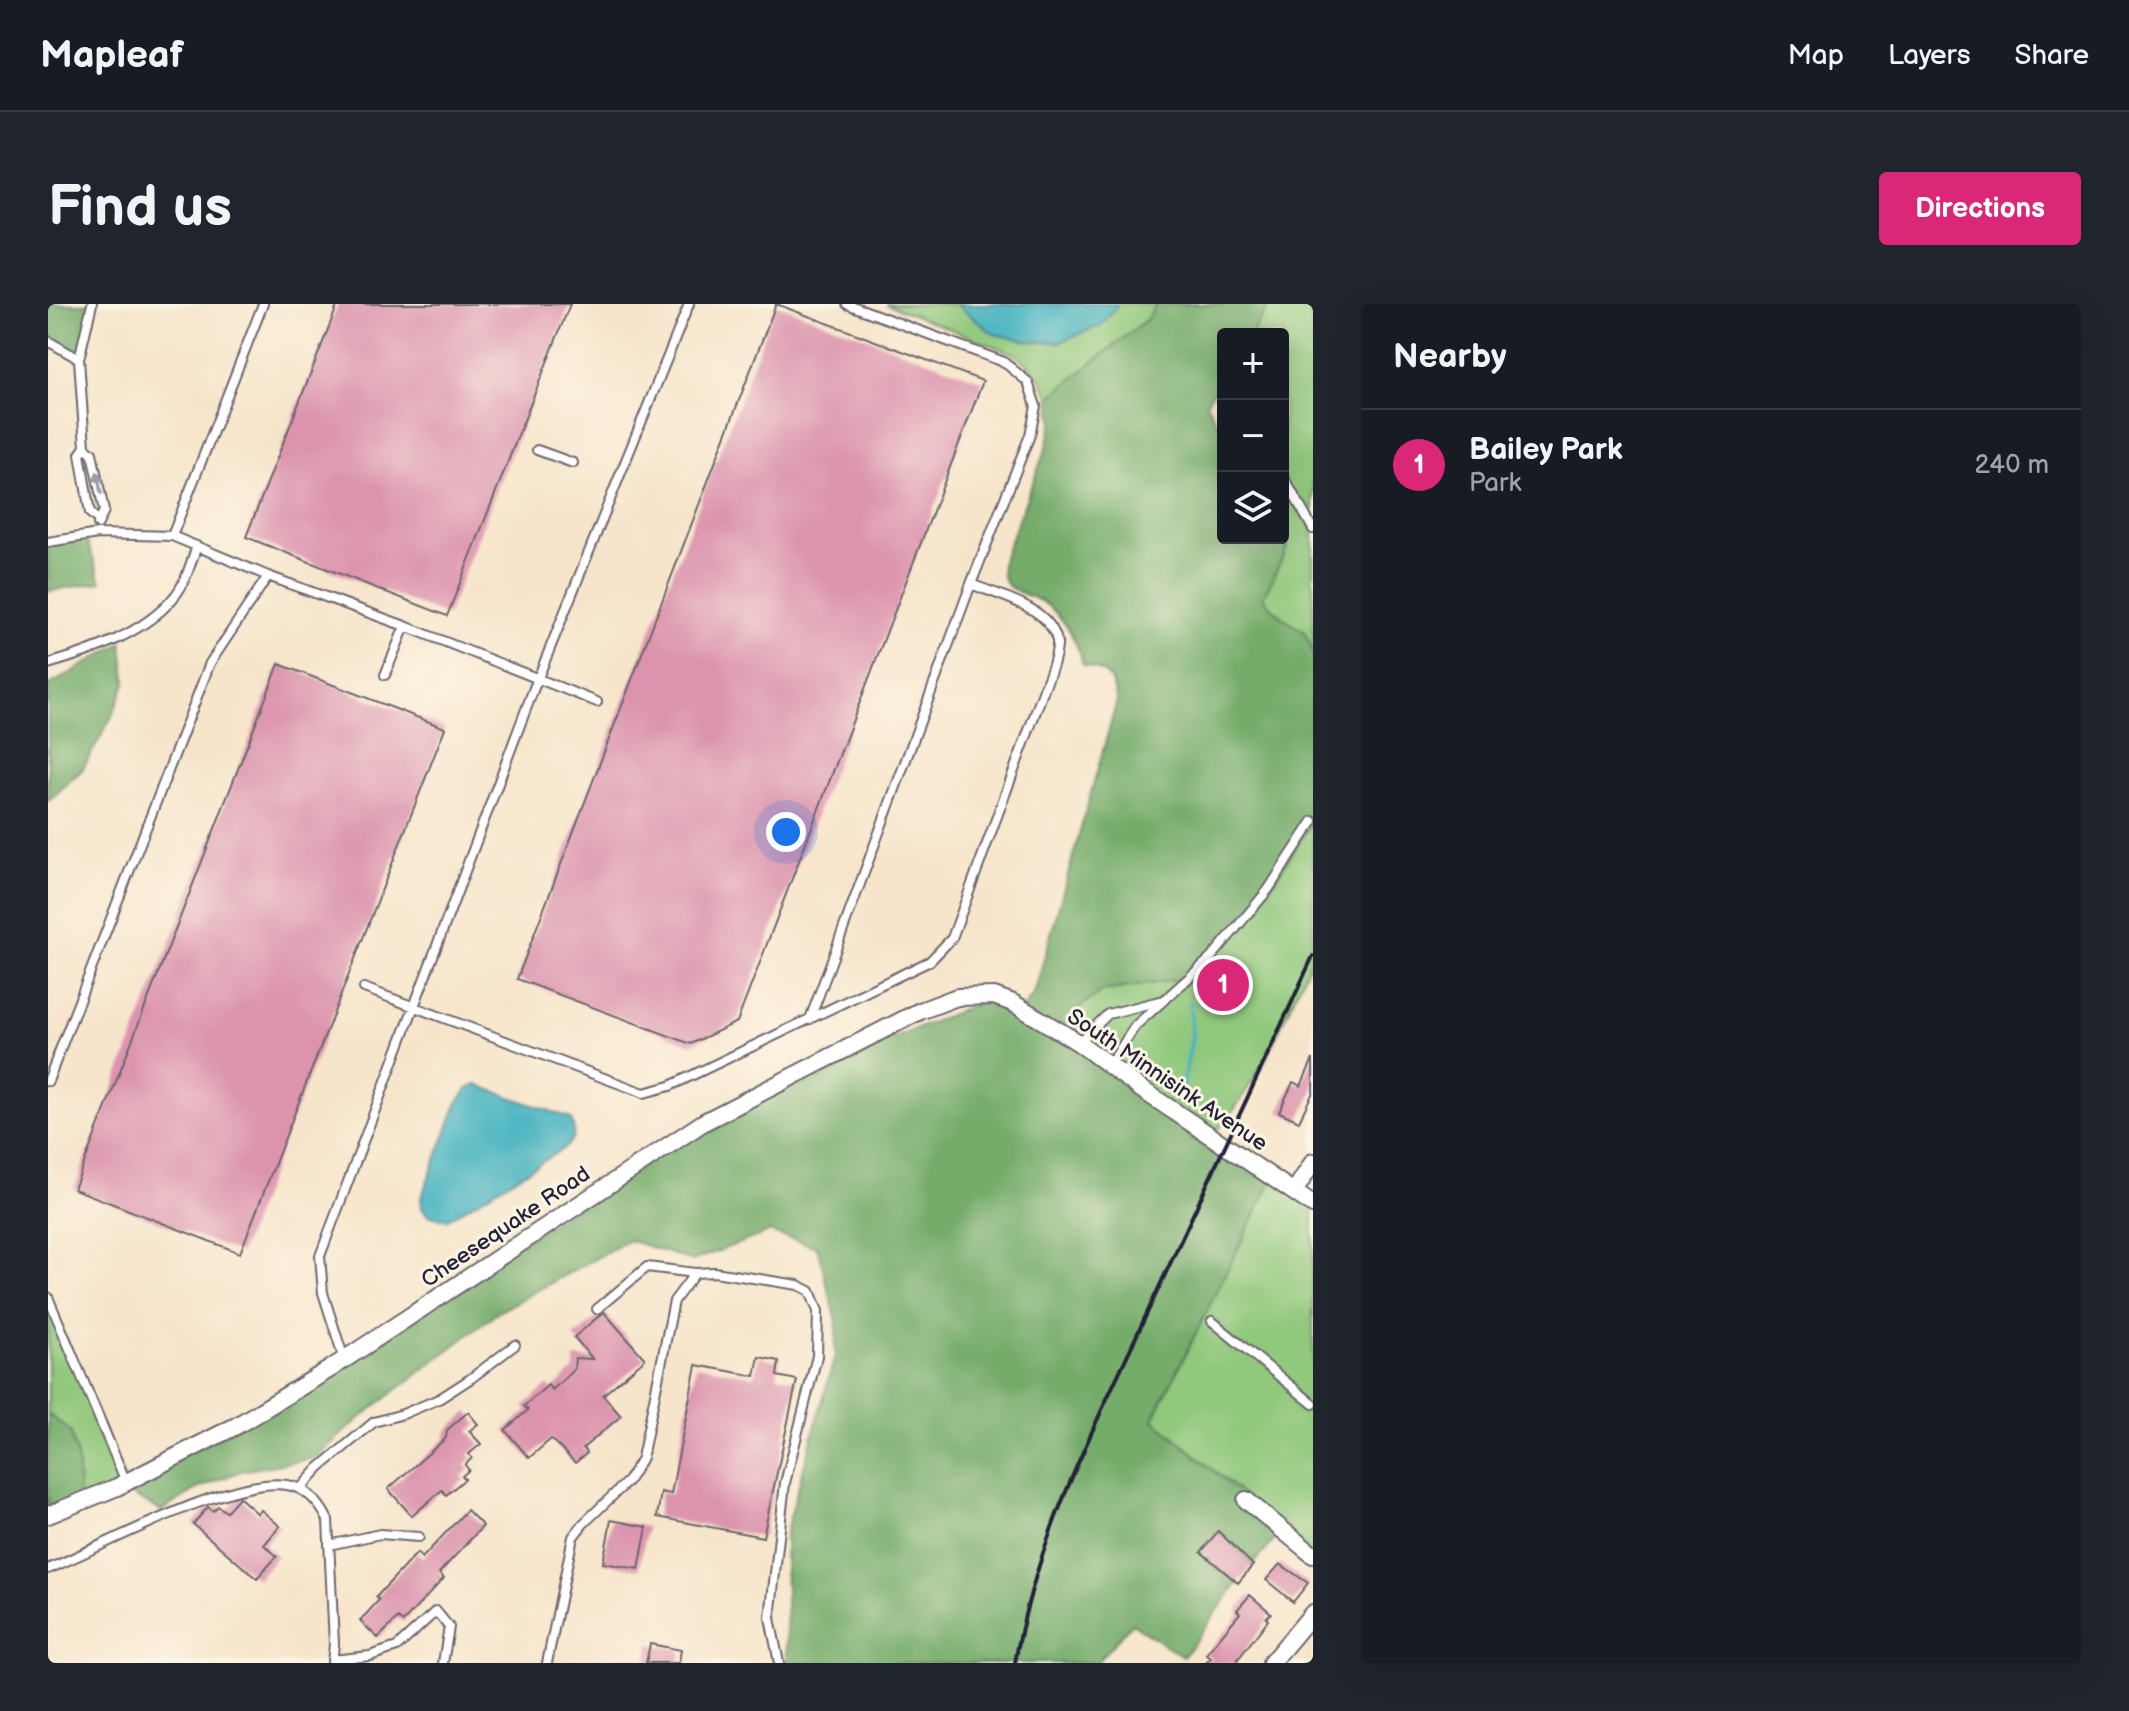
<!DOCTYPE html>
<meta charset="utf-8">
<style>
body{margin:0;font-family:"Balsamiq Sans",sans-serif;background:#20242c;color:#f1f3f6}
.controls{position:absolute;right:24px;top:24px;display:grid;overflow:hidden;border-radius:8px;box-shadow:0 8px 32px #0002}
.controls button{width:72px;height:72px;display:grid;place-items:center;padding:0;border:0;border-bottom:2px solid #363941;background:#171b24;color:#f1f3f6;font:40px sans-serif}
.you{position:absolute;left:738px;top:528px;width:28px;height:28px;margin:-20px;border:6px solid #fff;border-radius:50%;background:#1a73e8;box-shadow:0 0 0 12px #1a73e833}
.badge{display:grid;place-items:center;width:52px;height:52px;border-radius:50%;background:#db2777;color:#fff;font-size:26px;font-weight:700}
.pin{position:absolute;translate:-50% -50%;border:4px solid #fff;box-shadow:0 2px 8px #0006}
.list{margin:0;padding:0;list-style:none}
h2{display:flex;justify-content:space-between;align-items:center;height:104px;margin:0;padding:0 32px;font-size:34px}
h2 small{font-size:26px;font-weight:400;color:#9ea1a6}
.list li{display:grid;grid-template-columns:52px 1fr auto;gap:24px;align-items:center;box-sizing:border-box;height:112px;padding:0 32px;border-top:2px solid #363941}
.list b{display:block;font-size:30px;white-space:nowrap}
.list p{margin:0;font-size:26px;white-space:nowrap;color:#9ea1a6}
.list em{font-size:26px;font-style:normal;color:#9ea1a6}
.icon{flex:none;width:44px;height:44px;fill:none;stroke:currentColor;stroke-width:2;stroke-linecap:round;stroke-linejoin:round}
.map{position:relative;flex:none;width:1265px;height:1359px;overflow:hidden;border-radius:8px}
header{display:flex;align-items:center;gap:48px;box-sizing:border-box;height:112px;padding:0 40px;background:#171b24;border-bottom:2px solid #363941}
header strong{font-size:38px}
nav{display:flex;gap:44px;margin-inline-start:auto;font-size:28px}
.intro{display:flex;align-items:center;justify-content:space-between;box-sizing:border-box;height:192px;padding:0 48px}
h1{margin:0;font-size:56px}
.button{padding:20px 36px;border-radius:8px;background:#db2777;color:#fff;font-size:28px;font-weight:700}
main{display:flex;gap:48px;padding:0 48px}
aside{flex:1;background:#171b24;border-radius:8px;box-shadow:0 8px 32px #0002}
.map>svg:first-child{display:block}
</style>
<header>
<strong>Mapleaf</strong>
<nav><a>Map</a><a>Layers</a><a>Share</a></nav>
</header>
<div class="intro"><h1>Find us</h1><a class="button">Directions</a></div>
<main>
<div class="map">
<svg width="1265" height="1359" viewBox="0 0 1265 1359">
<rect width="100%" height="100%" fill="#fcf5e5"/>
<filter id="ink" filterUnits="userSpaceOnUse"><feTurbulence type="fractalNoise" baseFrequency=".0125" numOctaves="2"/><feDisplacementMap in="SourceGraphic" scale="16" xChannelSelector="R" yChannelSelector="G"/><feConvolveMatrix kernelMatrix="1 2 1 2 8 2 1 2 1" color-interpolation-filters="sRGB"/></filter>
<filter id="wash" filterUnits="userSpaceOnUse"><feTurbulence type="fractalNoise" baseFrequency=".006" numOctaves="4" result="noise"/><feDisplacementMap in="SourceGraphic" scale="32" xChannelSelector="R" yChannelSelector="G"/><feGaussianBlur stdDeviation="1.8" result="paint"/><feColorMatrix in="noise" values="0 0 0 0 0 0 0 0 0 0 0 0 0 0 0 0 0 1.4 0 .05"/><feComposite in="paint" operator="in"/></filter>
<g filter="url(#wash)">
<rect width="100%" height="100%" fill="#f7e5cb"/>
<path fill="#90c87b" stroke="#59755b" stroke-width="2" d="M838,0h70l39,30 33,7 31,1 42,-17 16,-21h39l-9,15 -97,78 -13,-25 -23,-18z
M1222,0h43v350l-8,-22 -24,-15 -18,-19 25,-52 -5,-8v-204h-32z
M1265,517v135l-49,107 -34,53 -18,20 -147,-102 14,-26 24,-17 85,-13z
M1225,874l40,27v350l-160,-136z
M0,993l78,186 -47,20 -9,-72 -22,-17z"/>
<path fill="#74ac6b" stroke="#4b6753" stroke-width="2" d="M0,0h44l-13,55 -31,-18z
M1108,0h114l-19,30h-28v42l-17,27 17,30v105h60l5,8 -25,52 18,19 24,15 8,22v167l-45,69 -80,88 -85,13 -24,17 -14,26 147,102 42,16 19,26 -120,241 130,111 -30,35 -35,-33 -17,19 37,32 -55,74 -51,-34 -36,40h-309l-2,-128 50,-179 2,-35 -20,-74 -48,-15 -77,29 -63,-21 -131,72 -138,106 -45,40 -74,13 -42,17 -38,23 -44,-24 43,-21 560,-348 99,-48 175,-74 29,12 11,-14 83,-293c-6,-25 -8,-30 -34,-36 -5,-22 -17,-45 -36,-60 -21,-16 -49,-8 -45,-44l45,-115 6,-25 -3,-24 97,-78z
M37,231l16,47 -53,9v-49z
M74,339l4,39 -15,36 -29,52 -34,31v-115z
M0,1110l22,17 8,30 1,42 -31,12z"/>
<path fill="#46b4c1" stroke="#346b7e" stroke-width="2" d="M908,0h161v1l-16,20 -41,17 -32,-1 -34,-7z
M429,781l93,33c6,12 5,19 -4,29l-120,73 -18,-5 -6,-7 -1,-10 37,-96 9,-13z"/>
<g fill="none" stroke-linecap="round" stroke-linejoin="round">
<path stroke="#46b4c1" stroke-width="4" d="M1134,784l10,-50 -2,-35"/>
</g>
<g id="blocks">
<path fill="#dc94ae" d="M290,0h232l-123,312 -201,-79z
M728,0l207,77 -246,641 -46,22 -174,-65z
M231,360l166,64 -205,525 -166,-64z
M1265,755v33l-14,29 -20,-9 14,-30 8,4z
M556,1008l41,47 -42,36 18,21 -38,32 4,5 -12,10 -24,-24 -22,19 -24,-28 23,-20 -4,-4 24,-21 4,5 11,-10 11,-11 1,-11 18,1 -19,-22z
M711,1053l20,4 -2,15 20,4 -34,157 -106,-20 4,-25 10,2 25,-129 59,11z
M420,1108l10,12 -9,7 12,13 -12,10 3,4 -7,7 4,5 -7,6 3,3 -19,16 -4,-5 -30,26 -24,-27 58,-51 1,-8z
M191,1193l19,17 3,-4 19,16 -16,19 13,11 -20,23 -64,-55 15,-17 5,4 5,-5 8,6z
M419,1206l16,16 -44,47 5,5 -41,44 -5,-4 -20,20 -18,-17 19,-21 -3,-3 41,-44 5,5z
M563,1216l36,7 -8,42 -36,-6z
M1170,1227l35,34 -15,18 -37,-31z
M1232,1260l28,19 -15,19 -27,-22z
M1202,1291l21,18 -5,5 2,2 -33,43h-29l5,-5 -5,-4 34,-41 -3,-3z
M602,1340l31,6 -2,13h-33z"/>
</g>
</g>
<g filter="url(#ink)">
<use href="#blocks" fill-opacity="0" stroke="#6d666d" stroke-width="2"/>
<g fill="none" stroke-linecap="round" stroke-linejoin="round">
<defs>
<path id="lane" d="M44,0l-13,55 6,88 -5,7 10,59 8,7
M799,0l157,58 24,20 8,24 -6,29 -59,149
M0,37l31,18
M37,143l7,6 12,58 -6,13
M489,146l36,13
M1235,172l30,53
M124,232l91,-232
M0,238l50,-8 74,2 96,40 -58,87 -162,418
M220,272l137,50 192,76
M0,360c42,-12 97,-31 126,-67 12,-14 16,-33 23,-51
M337,371l20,-49
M316,684l280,105 26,-7 260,-125 22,-23 101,-273c2,-7 5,-17 4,-24 -8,-35 -58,-45 -86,-57l-161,435
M1031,738l29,-28 52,-13
M1062,761l25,-39 76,-68 57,-68 45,-69
M0,993l78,185
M549,1005l50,-42 48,6
M1164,1017l101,83
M296,1055l-21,-66 -3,-37 214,-568 155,-384
M252,1185l19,-21 55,-46 29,-8 36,-15 31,-20 45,-34
M281,1241l51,-11 39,3
M0,1265c56,-23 183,-93 239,-84 20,3 33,19 41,35l6,124 -2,19
M284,1356l38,-4 27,-9 39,-36 13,16 -6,36
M499,1359l26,-126 10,-13 45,-43 14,-23 32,-157 21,-28 19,-1 84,13 12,6 8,20 -1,45 -32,127 -15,135 9,45"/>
<path id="street" d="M1246,888l19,-30
M1198,1196l67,55
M0,1211l69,-28 119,-61 94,-57 374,-247 216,-111 37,-14 37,-1 19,7 66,40 62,46 172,116
M1223,1359l42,-50"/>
</defs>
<use href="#lane" stroke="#6d666d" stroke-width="12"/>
<use href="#street" stroke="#6d666d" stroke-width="20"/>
<use href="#lane" stroke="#fff" stroke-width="8"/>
<use href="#street" stroke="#fff" stroke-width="16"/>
<path stroke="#22223b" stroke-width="4" d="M967,1359c20,-120 76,-230 127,-339 57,-123 115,-245 171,-368"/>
</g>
<defs><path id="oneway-solid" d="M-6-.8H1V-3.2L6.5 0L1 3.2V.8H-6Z" transform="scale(2)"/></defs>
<use fill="#9c9ca7" href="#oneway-solid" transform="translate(51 179) rotate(-101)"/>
</g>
<g text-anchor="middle" stroke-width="6" stroke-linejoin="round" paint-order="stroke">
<g font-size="22" fill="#22223b" stroke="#fcf5e5">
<text transform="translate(1120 775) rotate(34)" y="8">South Minnisink Avenue</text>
<text transform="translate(457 922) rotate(-34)" y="8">Cheesequake Road</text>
</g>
</g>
</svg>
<div class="controls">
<button>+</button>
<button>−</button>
<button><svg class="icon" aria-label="layers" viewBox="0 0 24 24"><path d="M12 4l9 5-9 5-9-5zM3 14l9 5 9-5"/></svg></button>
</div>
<div class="you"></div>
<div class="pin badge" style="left:1175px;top:681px">1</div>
</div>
<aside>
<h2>Nearby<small></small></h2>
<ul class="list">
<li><span class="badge">1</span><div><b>Bailey Park</b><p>Park</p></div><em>240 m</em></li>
</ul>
</aside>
</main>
